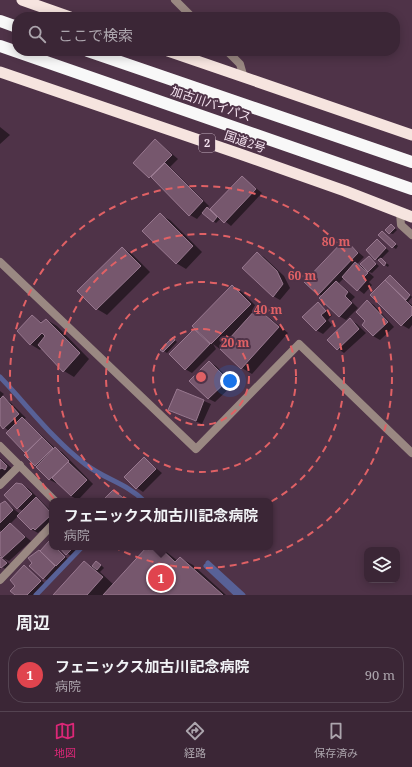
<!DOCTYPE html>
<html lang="ja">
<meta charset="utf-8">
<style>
body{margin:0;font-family:"Noto Serif","Noto Sans JP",serif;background:#422e3e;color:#f1f3f6}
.controls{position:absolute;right:12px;bottom:12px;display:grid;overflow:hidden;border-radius:8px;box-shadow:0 2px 10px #0003}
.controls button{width:36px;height:36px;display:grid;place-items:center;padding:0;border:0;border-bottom:1px solid #544351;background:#3b2636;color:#f1f3f6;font:20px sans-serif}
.you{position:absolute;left:230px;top:381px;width:14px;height:14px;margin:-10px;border:3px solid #fff;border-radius:50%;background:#1a73e8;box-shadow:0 0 0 6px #1a73e833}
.badge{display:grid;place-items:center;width:26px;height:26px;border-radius:50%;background:#db2777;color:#fff;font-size:13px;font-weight:700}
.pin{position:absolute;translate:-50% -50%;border:2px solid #fff;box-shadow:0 1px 4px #0006}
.popup{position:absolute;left:49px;top:498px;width:224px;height:52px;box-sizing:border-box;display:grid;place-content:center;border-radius:8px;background:#3b2636;filter:drop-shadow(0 1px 3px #0005);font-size:13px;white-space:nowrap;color:#aca5ad}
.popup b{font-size:15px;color:#f1f3f6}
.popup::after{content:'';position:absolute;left:50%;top:100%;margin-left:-8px;border:8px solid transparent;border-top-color:#3b2636}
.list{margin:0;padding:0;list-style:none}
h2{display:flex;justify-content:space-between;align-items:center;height:52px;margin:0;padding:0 16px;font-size:17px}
h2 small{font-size:13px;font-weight:400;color:#aca5ad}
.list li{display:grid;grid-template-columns:26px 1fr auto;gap:12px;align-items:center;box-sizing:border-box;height:56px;margin:0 8px 8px;padding:0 8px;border:1px solid #544351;border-radius:16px}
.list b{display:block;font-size:15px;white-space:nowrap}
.list p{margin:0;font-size:13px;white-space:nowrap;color:#aca5ad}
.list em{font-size:13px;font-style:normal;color:#aca5ad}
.icon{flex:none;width:22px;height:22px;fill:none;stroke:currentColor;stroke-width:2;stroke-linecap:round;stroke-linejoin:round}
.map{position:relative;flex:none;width:412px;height:595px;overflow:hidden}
.search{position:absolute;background:#3b2636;box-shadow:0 2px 10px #0003;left:12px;right:12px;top:12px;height:44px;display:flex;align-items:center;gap:10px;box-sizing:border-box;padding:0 14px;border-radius:16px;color:#aca5ad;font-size:15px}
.sheet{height:116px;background:#3b2636}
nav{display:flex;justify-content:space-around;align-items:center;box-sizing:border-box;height:56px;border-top:1px solid #544351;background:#3b2636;font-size:11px;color:#aca5ad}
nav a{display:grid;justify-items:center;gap:2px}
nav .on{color:#db2777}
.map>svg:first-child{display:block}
</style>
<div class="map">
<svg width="412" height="595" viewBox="0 0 412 595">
<rect width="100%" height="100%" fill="#4f3348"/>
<path fill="#0007" d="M0,127l10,8 -10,9z
M156,140l22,19 -8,8 39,39 -2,2 3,2 32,-33 20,16 -31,33 -10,-8 -5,5 -13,-11 -6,7 -7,-4 -34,-33 -22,-19z
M160,215l10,5 32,32 -16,17 -10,-6z
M394,227l3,3 -4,4 -4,-1z
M385,234l13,12 -2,3 -3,-2z
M377,240l12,11 -8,8 8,6 -1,2 -12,-8z
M345,241l19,16 -7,7 9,5 3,-12 10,9 -7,7 -5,-2 7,6 -5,5 3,3 -8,9 -20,-16 -5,5 16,14 -4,4 7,7 -12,12 -7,-4 -16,-20 -5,-2z
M122,248l10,6 18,18 -43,43 -10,-6 -18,-18z
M257,253l7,4 20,19 6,12 -10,12 -7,-4z
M393,278l19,19 -4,5 4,3v20l-3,4 -7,-4 -17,-43 6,3z
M232,287l10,5 18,18 28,23 -36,41 -10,-6 -22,-19 -7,-5 3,5 -24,24 -7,-4 10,-39 4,3z
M367,301l7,4 20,22 -14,13 -7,-4 -7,-15z
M318,304l14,11 -4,5 4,5 -9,9 -7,-4z
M32,316l11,7 4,-3 10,6 32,33 -15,18 -10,-6 -22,-23 -2,2 -10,-6z
M350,320l7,4 9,9 -22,20 -6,-4z
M173,338l4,4 -10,11 -3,-2z
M209,362l7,4 18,18 -19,18 -6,-3 -19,-18z
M178,390l33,14 -9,20 -33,-14z
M0,391l4,3 -3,3 9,5 16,16 -2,1 32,30 6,3 31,32 -15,16 -7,-4 -13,-14 -2,1 -6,-3 -43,-46 2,-3 -9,-7z
M0,458l14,12 -14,10z
M144,458l18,15 -19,19 -6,-4z
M22,485l7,4 23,23v12l-9,9 -3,-2 -2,2 -7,-4 -13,-13 -8,8 21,17 -22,20 -6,-3 10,9 -4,4 -7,-4 -2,2v-35l2,-2 -2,-2v-27l3,2 2,-3 15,12 3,-3 -6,-3z
M49,543l3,1v3h3l13,12 -9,9 3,2 -12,12 -7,-4 -2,-26z
M60,547h19l3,2 -9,9z
M152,547h8l18,14 2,-3 13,7 33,30h-171l30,-33 8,5 3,-5 4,2 4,4 -4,4 14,13z
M25,567l22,18 -9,10h-21z"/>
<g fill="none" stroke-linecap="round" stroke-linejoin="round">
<path stroke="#586197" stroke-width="5" d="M0,377c28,29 53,63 85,87 19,15 43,20 59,37
M208,563l35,32
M206,566l31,29
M36,595l46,-48"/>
</g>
<path fill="#76576d" stroke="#98788f" d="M155,139l17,16 -23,23 -16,-15z
M165,163l38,38 -14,15 -38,-39z
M242,176l14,13 -32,34 -14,-14z
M207,207l10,10 -4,5 -11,-9z
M160,213l33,33 -17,18 -34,-33z
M391,224l4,4 -6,6 -4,-4z
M382,231l14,13 -4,4 -14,-13z
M345,239l13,14 -40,42 -14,-13z
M377,239l9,9 -11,12 -9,-10z
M122,247l19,19 -45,44 -19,-19z
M257,252l20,19 6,13 -10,13 -31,-29z
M369,256l7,8 -8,8 -8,-8z
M381,258l5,5 -2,3 -6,-6z
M355,262l13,11 -5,5 3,3 -9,10 -15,-14z
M390,275l20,20 -4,5 -21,-20z
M385,280l27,27v8l-11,11 -31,-31z
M336,281l12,11 -3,4 7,7 -13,14 -20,-19z
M232,285l19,19 -40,40 -19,-18z
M367,300l21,22 -15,14 -11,-11 3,-4 -9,-9z
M318,302l8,9 -5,4 5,6 -10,10 -14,-14z
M257,308l22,19 -38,42 -21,-20z
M32,315l9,8 5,-4 34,34 -17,19 -25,-27 7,-9 -3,-3 -12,12 -13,-14z
M350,318l9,11 -22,21 -10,-10z
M194,329l16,15 -25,26 -16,-16z
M173,337l2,3 -12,12 -3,-2z
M209,361l19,19 -20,19 -19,-18z
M177,389l27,11 -8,21 -28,-11z
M3,396l16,18 -16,15 -3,-4v-26z
M22,417l20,20 -17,16 -19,-20z
M42,437l11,11 -18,18 -11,-11z
M55,447l14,14 -20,19 -13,-13z
M144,457l12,12 -20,20 -12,-12z
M0,459l7,7 -2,4 -3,-2 -2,1z
M68,462l19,18 -16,16 -19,-18z
M16,483l6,1 10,10 -15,15 -13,-14z
M113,490l14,11h-25z
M36,497l16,17 -17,16 -2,-2 -2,2 -14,-14z
M5,501l8,9 -13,13v-19z
M10,523l15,14 -23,21 -2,-3v-22z
M49,541l3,6h3l10,10 -9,9 -16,-15z
M59,547h15l-8,8z
M151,547h8l16,15 5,-5 43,38h-120l43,-47 3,2z
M39,550l16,16 -12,13 -14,-13 3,-3 -4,-5z
M0,557l7,6 -6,5 -1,-1z
M84,561l19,16 -16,18h-34z
M96,561l5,4 -4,5 -5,-4z
M24,565l17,16 -14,14h-12l-5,-4 5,-5 -5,-6z"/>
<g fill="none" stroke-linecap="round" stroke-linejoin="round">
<path stroke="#9a8882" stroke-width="8" d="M175,0l17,17
M227,51l13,13 4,14
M400,213l1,12 11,10
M0,262l196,187 103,-105 113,109
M0,446l55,55
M0,485l20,-20
M0,580l52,-55"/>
<path stroke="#f6e4df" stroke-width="11" d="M22,0l48,17
M168,51l244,84
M0,72l240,82 105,37 67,26"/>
<path stroke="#f8f8f8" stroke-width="12" d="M0,21l17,6
M0,46l412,143
M88,51l324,111"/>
</g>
<g fill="none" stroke="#e06165" stroke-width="2" stroke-dasharray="7 5">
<circle cx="201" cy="377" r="48"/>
<circle cx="201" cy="377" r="95"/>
<circle cx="201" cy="377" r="143"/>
<circle cx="201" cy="377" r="191"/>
</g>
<g text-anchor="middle" stroke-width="4" stroke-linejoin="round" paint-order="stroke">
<rect fill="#4f3348" stroke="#c5b0c0" stroke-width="1" x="199" y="134" width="16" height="18" rx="3"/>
<g font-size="11" font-weight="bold" fill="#f8e6f3">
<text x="207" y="147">2</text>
</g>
<g font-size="12" fill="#f8e6f3" stroke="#4f3348">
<text transform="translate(211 104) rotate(19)" y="4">加古川バイパス</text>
<text transform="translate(245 142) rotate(19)" y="4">国道2号</text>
</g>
</g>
<circle cx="201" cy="377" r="6" fill="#e06165" stroke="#4f3348" stroke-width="2"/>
<g font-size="12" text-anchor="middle" font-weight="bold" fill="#e06165" stroke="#4f3348" stroke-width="4" stroke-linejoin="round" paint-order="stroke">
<text x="336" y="246">80 m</text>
<text x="302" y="280">60 m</text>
<text x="268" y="314">40 m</text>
<text x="235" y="347">20 m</text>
</g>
</svg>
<div class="controls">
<button><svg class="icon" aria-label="layers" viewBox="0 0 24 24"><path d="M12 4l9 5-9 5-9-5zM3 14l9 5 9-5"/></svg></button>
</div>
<div class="you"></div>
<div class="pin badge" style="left:161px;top:578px;background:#e0444e">1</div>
<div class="popup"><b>フェニックス加古川記念病院</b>病院</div>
<div class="search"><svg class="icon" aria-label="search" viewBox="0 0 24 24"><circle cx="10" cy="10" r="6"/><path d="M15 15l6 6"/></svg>ここで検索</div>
</div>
<section class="sheet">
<h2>周辺<small></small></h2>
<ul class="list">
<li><span class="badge" style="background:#e0444e">1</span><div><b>フェニックス加古川記念病院</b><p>病院</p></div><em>90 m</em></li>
</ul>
</section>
<nav>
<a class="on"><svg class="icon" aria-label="map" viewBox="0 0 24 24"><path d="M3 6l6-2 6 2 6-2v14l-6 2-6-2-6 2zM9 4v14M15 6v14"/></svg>地図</a>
<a><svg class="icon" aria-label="directions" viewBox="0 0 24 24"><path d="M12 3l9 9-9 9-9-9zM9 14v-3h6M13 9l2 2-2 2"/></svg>経路</a>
<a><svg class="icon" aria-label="saved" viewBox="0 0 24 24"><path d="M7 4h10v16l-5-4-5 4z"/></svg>保存済み</a>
</nav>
